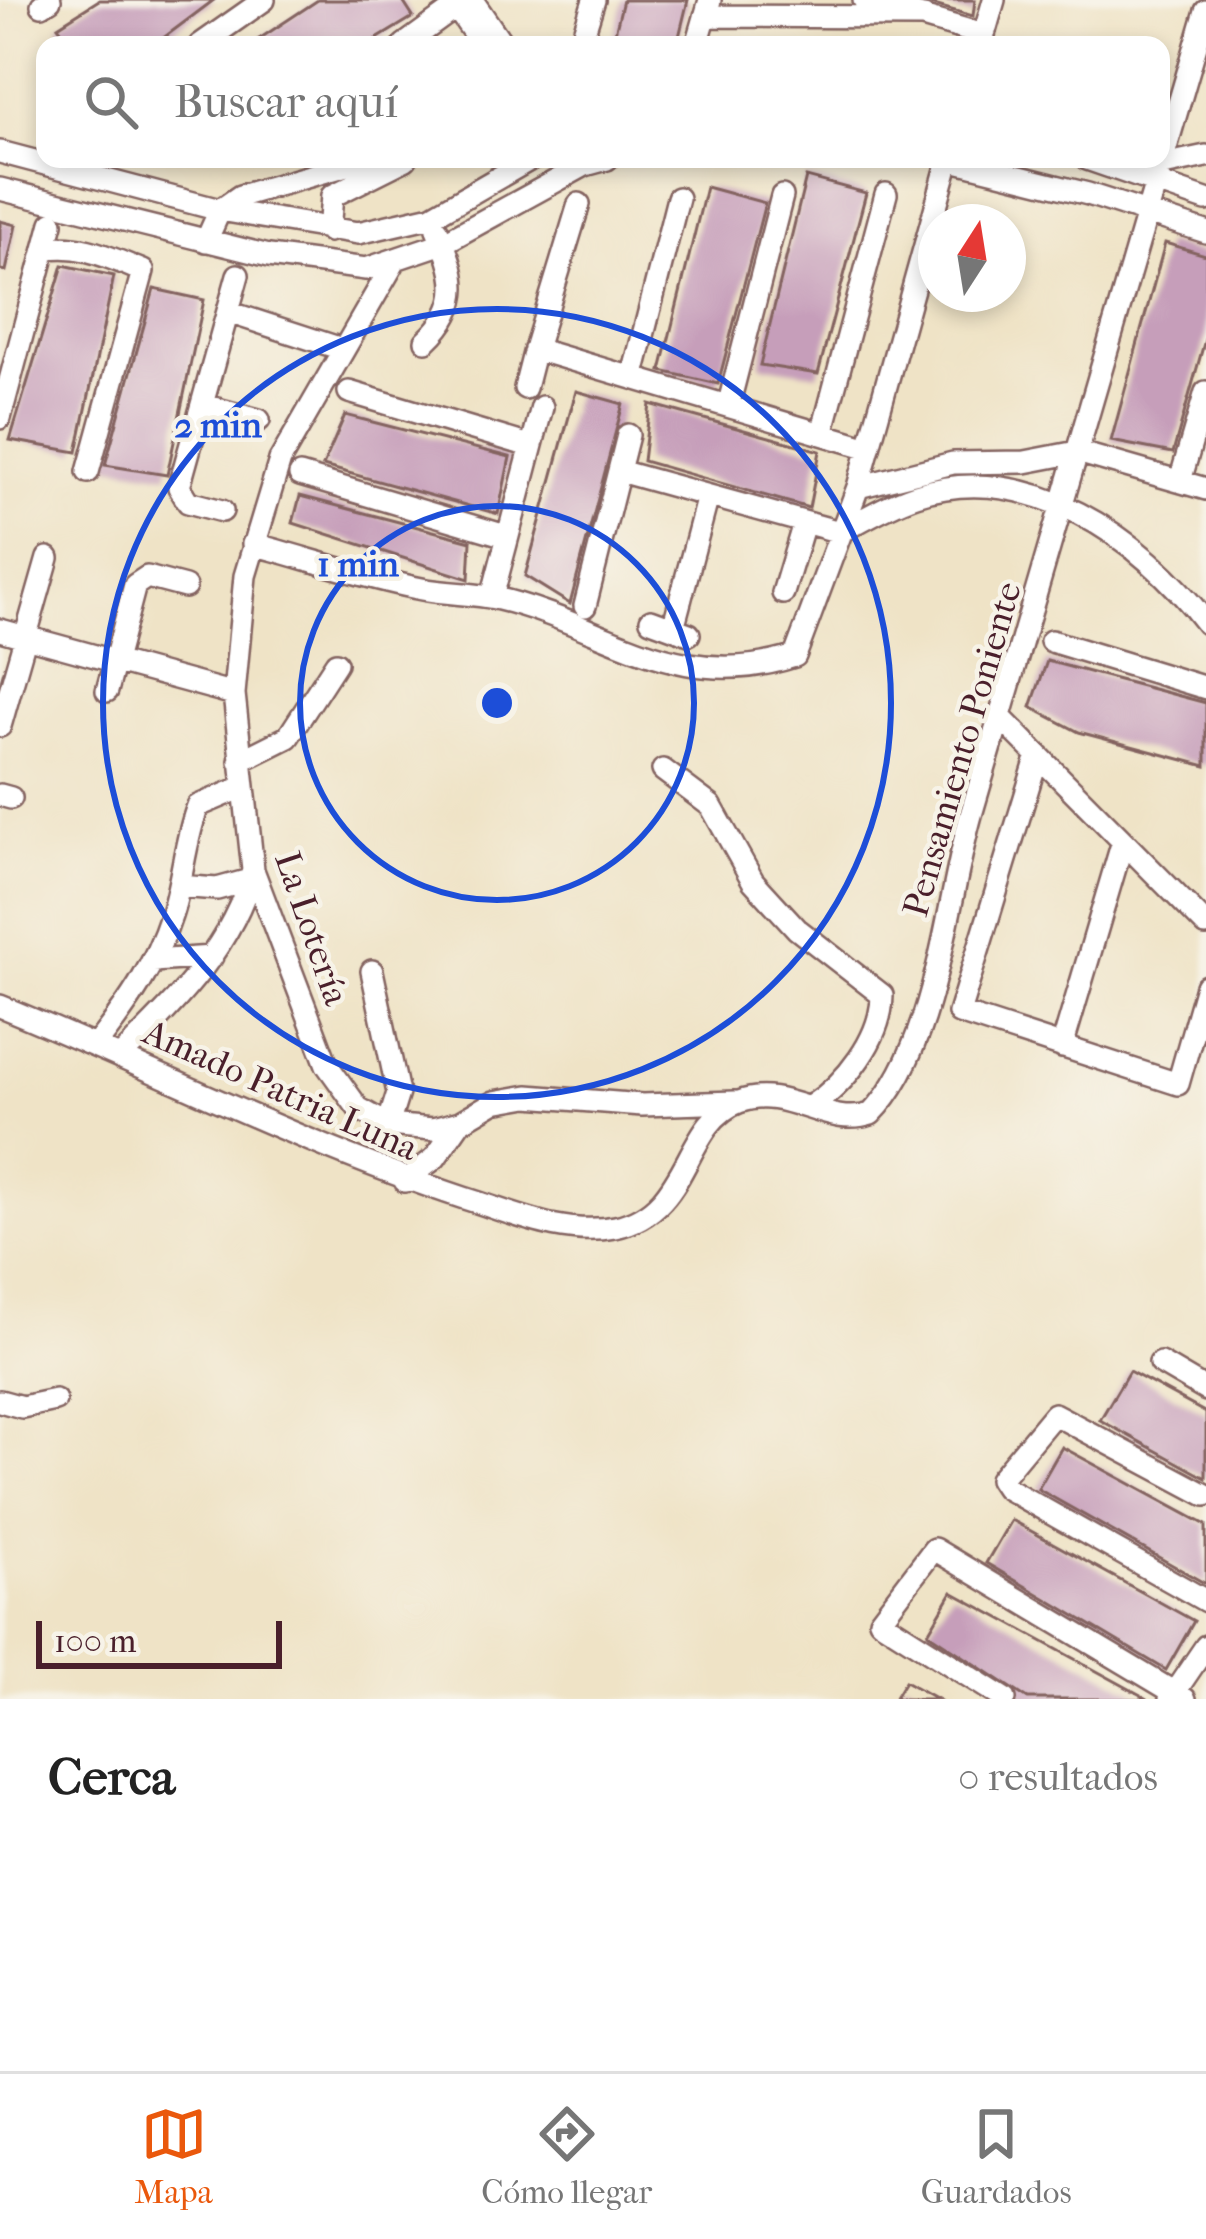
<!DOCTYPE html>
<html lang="es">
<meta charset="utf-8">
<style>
body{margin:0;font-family:"IM FELL French Canon",serif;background:#f6f6f6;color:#222}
.compass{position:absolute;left:918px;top:204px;width:108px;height:108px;border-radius:50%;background:#fff;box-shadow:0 6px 18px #0003;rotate:12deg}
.scale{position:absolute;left:36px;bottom:30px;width:246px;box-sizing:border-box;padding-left:12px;border:6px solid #4a1f2b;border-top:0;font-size:33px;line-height:42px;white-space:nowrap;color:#4a1f2b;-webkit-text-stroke:9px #f7f3e8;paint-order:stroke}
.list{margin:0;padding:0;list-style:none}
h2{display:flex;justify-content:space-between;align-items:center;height:156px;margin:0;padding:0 48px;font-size:51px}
h2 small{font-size:39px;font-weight:400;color:#767676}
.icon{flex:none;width:66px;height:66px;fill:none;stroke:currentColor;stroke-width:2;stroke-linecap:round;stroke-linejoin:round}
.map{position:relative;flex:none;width:1206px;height:1699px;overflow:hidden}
.search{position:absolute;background:#fff;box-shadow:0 6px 18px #0003;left:36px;right:36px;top:36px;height:132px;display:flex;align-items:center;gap:30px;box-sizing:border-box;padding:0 42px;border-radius:24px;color:#767676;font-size:45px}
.sheet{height:372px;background:#fff}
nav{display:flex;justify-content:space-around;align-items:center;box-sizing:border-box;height:168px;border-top:3px solid #e0e0e0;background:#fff;font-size:33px;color:#767676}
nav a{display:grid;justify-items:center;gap:6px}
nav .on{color:#ea580c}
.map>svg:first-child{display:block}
</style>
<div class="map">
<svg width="1206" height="1699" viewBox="0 0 1206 1699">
<rect width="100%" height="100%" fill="#f7f3e8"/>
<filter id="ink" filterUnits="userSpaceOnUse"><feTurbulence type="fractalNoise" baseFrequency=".00833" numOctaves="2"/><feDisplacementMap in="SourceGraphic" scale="24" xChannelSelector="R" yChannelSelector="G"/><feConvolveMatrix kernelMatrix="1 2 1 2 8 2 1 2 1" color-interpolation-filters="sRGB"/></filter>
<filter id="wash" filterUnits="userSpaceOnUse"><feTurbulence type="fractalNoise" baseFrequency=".004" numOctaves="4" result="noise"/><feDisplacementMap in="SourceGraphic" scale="48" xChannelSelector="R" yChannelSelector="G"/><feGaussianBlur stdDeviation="2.7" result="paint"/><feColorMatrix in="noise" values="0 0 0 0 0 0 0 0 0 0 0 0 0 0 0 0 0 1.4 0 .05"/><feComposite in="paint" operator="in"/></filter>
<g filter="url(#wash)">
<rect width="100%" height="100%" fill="#efe3c6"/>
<g id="blocks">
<path fill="#c69eba" d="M99,0h115l-60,45h-82l-14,-19z
M318,0h84l11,17 -46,28h-117z
M623,0h65l-11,45h-65z
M918,0h57l-2,16 -43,-12z
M806,177l60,16 -48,181 -58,-9z
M706,187l59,16 -47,181 -57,-13z
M0,221l16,4 -10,46 -6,-1z
M1165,243l41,12v81l-33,117 -62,-12z
M63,265l51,11 -37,176 -67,-12z
M154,289l50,11 -37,175 -62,-10z
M576,391l47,13 -53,200 -45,-28z
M650,404l170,47 -11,57 -166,-47z
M345,415l165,42 -12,57 -175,-48z
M300,496l171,45 -2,38 -176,-56z
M1047,661l159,42v63l-127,-34 -48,-25z
M1129,1371l77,42v65l-106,-58z
M1062,1447l144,78v59l-168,-95z
M1011,1520l183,101 -28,49 -180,-107z
M952,1592l196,107h-120l-100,-66z
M905,1681l32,18h-43z"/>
</g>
</g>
<g filter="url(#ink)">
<use href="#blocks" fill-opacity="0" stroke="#846461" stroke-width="3"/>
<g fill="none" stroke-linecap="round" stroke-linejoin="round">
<defs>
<path id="minor" d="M451,0l31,45
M472,0l31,45
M864,0l120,35
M42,5l8,-5
M705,16l219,1
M200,45l64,-45
M404,45l62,-45
M580,45l14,-45
M697,45l13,-45
M981,45l13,-45
M0,152l220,58 138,23 74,-17 99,-57
M948,159l140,35 118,38
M1087,159l119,41
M1163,165l43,-9
M0,189l269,67 97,13 77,-26 142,-78 22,-6
M579,204l-44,145 334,99
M329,231l3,-35 74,-37
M206,241l14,-31 20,-14 129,-37
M45,249l7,-26
M395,261l-115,199 -35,116 -11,118 19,176 74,195 31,43 30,17 45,4 27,-7 34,-20 34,-6 114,9 93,-3
M228,312l114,37
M426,341c41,-38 30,-68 11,-112
M633,375l45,-177
M525,388l10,-39
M349,392l181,54
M729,403l53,-207
M202,405l57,15
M0,418l45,-169c36,-7 65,9 98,22l-55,201
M823,430l63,-236
M619,471l221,61c24,-13 49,-28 76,-37 112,-36 225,42 290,128
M300,475l206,61
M1180,481l26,-89
M858,487l95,-24 72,-1 52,-10 129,37
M222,511l-34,-9 -9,-15 59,-212
M253,544c56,15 112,34 169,45 24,5 50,4 73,9 110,25 179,97 300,58l63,-169 91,-328
M783,593l21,-70
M492,597l50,-190
M585,606l43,-171
M651,620l38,14
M673,628l35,-132
M0,630l234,64
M1051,641l155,47
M107,691l28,-106 12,-8 38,10
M1001,718l205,207
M0,726l48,-168
M1038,755l-79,258 219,71 28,-98
M240,761l48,-24 48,-74
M663,770l48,36 42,75 44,48 85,66c0,43 -37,89 -71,111
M0,795l11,3
M179,886l38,3 33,-9
M153,961l59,-4
M372,971l26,122 -10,32
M0,1006c155,63 305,140 464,192 49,15 99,39 151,29 77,-16 67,-104 124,-125 47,-18 87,27 132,12 65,-66 75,-210 100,-299 76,-269 159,-535 235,-804
M96,1045c32,-41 59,-79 75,-129 12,-36 13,-74 27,-110l45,-19
M1062,1047l61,-206
M122,1055c56,-56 109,-107 131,-185
M405,1181l30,-23 25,-36
M1160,1363l46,27
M0,1401l22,6 33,-7
M1206,1495l-152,-81 -54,65 6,9 200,113
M1005,1699l-125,-79 54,-71 251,150
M1170,1699l36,-53"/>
</defs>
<use href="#minor" stroke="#846461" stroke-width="26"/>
<use href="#minor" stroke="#fff" stroke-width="21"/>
</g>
</g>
<g fill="none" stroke="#1d4ed8" stroke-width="6">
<circle cx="497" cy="703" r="197"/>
<circle cx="497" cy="703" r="394"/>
</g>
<g text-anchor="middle" stroke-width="9" stroke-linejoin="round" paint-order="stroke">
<g font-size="36" fill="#4a1f2b" stroke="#f7f3e8">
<text transform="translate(961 749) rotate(-74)" y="13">Pensamiento Poniente</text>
<text transform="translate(313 928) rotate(71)" y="13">La Lotería</text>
<text transform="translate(281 1089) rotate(24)" y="13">Amado Patria Luna</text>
</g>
</g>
<circle cx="497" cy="703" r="18" fill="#1d4ed8" stroke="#f7f3e8" stroke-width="6"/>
<g font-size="36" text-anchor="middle" font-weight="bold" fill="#1d4ed8" stroke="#f7f3e8" stroke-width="9" stroke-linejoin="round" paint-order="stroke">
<text x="218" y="437">2 min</text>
<text x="358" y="576">1 min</text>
</g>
</svg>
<svg class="compass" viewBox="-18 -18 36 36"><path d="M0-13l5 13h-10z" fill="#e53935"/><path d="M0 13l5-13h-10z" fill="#767676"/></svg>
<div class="scale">100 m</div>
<div class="search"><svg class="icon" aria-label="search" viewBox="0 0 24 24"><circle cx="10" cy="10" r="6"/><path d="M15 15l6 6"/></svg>Buscar aquí</div>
</div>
<section class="sheet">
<h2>Cerca<small>0 resultados</small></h2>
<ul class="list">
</ul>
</section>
<nav>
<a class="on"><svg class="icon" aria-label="map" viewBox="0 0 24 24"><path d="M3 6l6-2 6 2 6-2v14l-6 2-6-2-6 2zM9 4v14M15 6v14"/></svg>Mapa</a>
<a><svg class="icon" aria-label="directions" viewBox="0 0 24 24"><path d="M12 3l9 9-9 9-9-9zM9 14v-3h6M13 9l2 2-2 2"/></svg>Cómo llegar</a>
<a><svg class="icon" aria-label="saved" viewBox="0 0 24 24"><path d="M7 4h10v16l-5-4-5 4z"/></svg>Guardados</a>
</nav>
